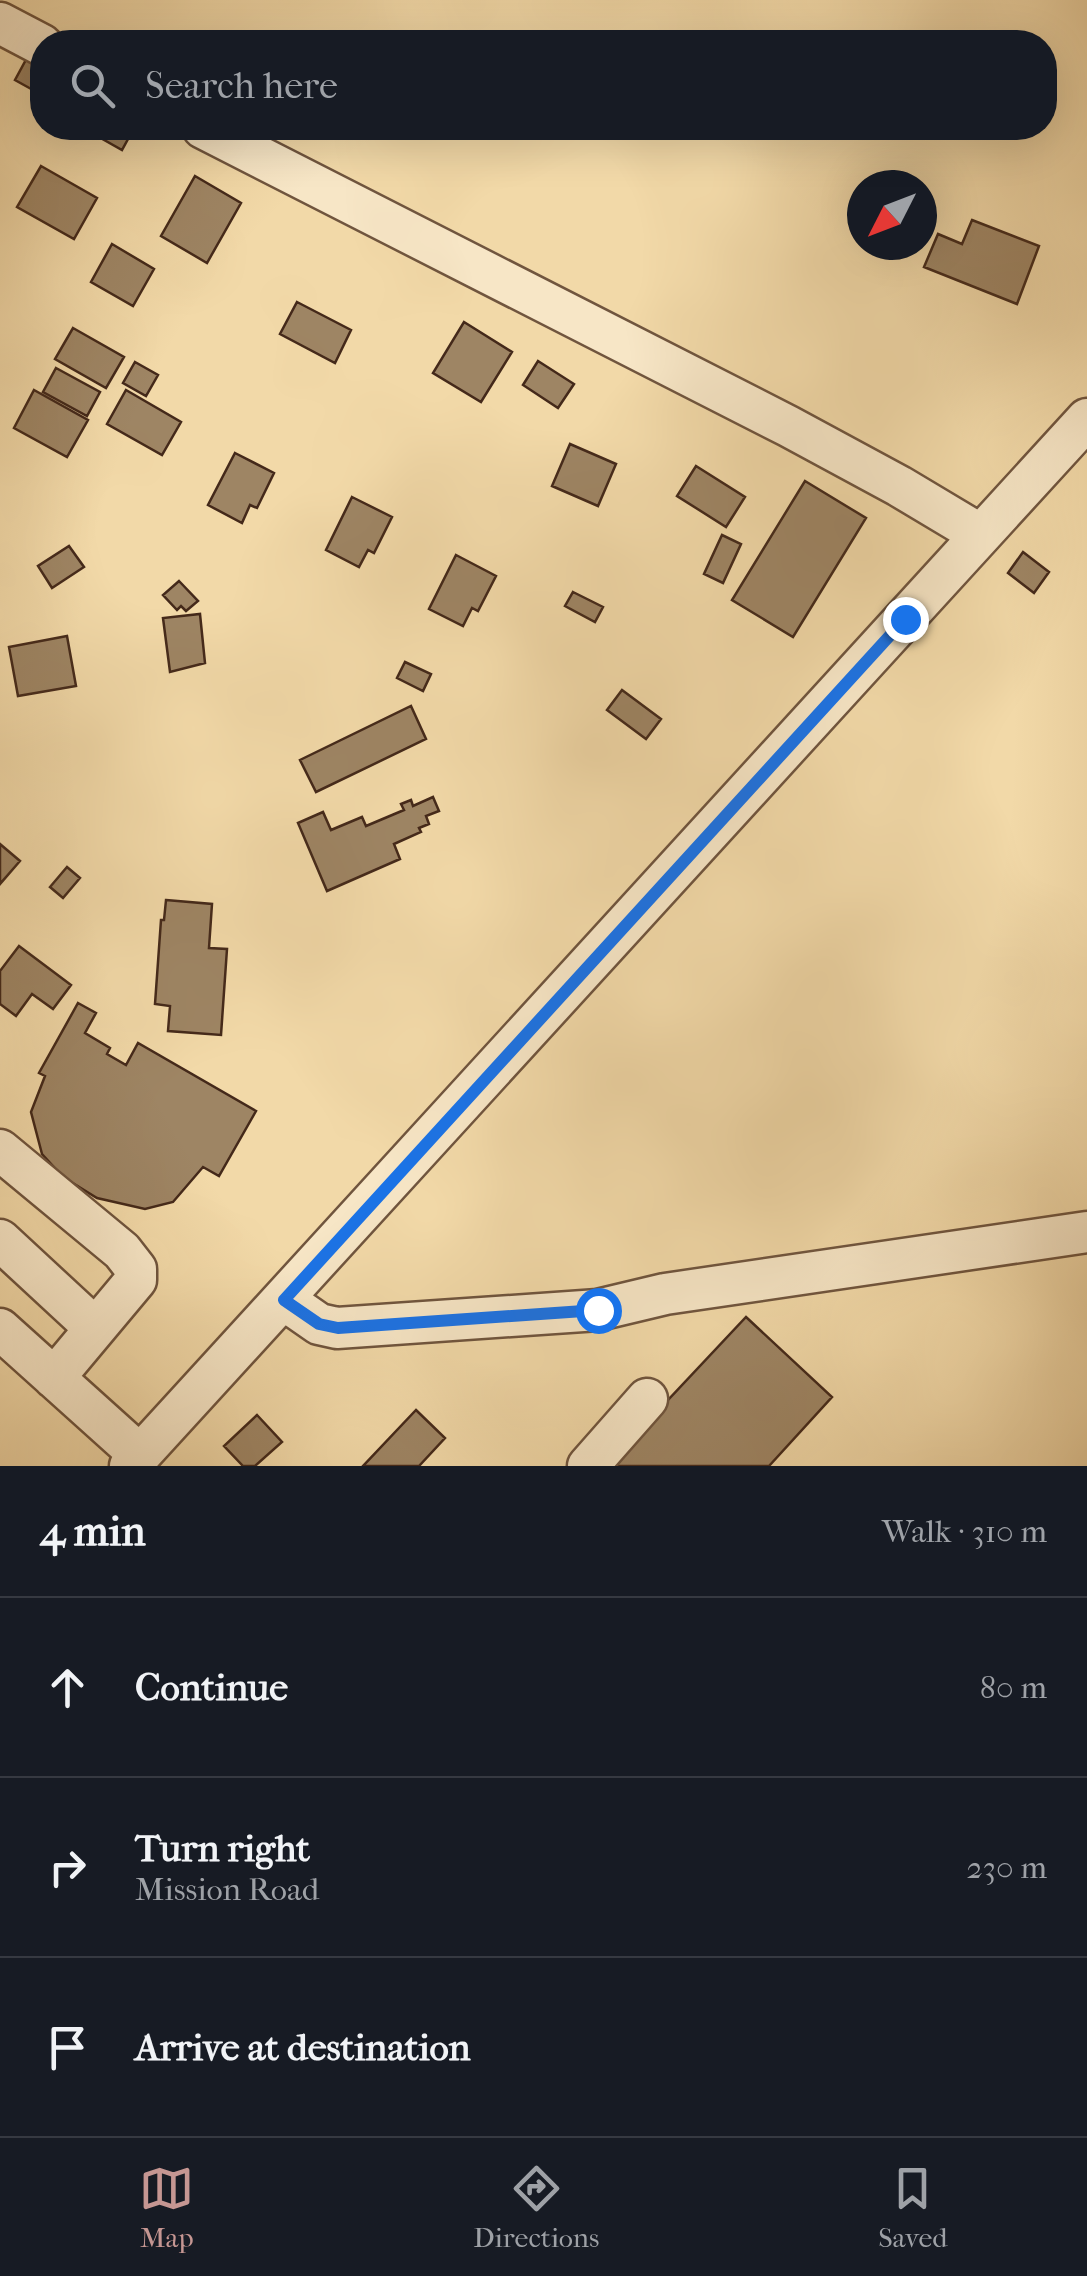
<!DOCTYPE html>
<meta charset="utf-8">
<style>
body{margin:0;font-family:"IM FELL French Canon",serif;background:#242831;color:#f1f3f6}
.compass{position:absolute;left:847px;top:170px;width:90px;height:90px;border-radius:50%;background:#171b24;box-shadow:0 10px 40px #0002;rotate:228deg}
.stop{position:absolute;width:30px;height:30px;margin:-22px;border:8px solid #1a73e8;border-radius:50%;background:#fff}
.stop.end{background:#1a73e8;border-color:#fff;box-shadow:0 2px 10px #0008}
.list{margin:0;padding:0;list-style:none}
h2{display:flex;justify-content:space-between;align-items:center;height:130px;margin:0;padding:0 40px;font-size:42px}
h2 small{font-size:32px;font-weight:400;color:#9ea1a6}
.list li{display:grid;grid-template-columns:65px 1fr auto;gap:30px;align-items:center;box-sizing:border-box;height:180px;padding:0 40px;border-top:2px solid #363941}
.list b{display:block;font-size:38px;white-space:nowrap}
.list p{margin:0;font-size:32px;white-space:nowrap;color:#9ea1a6}
.list em{font-size:32px;font-style:normal;color:#9ea1a6}
.icon{flex:none;width:55px;height:55px;fill:none;stroke:currentColor;stroke-width:2;stroke-linecap:round;stroke-linejoin:round}
.map{position:relative;flex:none;width:1087px;height:1466px;overflow:hidden}
.search{position:absolute;background:#171b24;box-shadow:0 10px 40px #0002;left:30px;right:30px;top:30px;height:110px;display:flex;align-items:center;gap:25px;box-sizing:border-box;padding:0 35px;border-radius:40px;color:#9ea1a6;font-size:38px}
.sheet{height:670px;background:#171b24}
nav{display:flex;justify-content:space-around;align-items:center;box-sizing:border-box;height:140px;border-top:2px solid #363941;background:#171b24;font-size:28px;color:#9ea1a6}
nav a{display:grid;justify-items:center;gap:5px}
nav .on{color:#c59692}
.map>svg:first-child{display:block}
</style>
<div class="map">
<svg width="1087" height="1466" viewBox="0 0 1087 1466">
<rect width="100%" height="100%" fill="#f2d9a8"/>
<filter id="stains"><feTurbulence type="fractalNoise" baseFrequency=".002" numOctaves="4"/><feColorMatrix values="0 0 0 0 .2 0 0 0 0 .09 0 0 0 0 .02 0 0 0 .5 -.17"/></filter>
<radialGradient id="worn" r=".72"><stop offset=".6" stop-color="#630" stop-opacity="0"/><stop offset="1" stop-color="#630" stop-opacity=".3"/></radialGradient>
<path fill="#9e8564" stroke="#44291a" stroke-width="2.5" d="M28,56l14,8v31l-27,-15z
M83,128h51l-12,22z
M41,166l56,32 -23,41 -57,-32z
M195,176l46,27 -34,60 -46,-27z
M972,220l67,26 -22,58 -93,-37 14,-33 24,10z
M112,244l42,25 -21,37 -42,-24z
M297,302l54,28 -16,33 -55,-29z
M464,322l48,30 -31,50 -48,-29z
M73,328l51,29 -18,31 -51,-29z
M538,361l36,23 -16,24 -35,-23z
M135,362l23,13 -12,21 -23,-13z
M56,368l44,24 -13,24 -44,-24z
M34,390l54,30 -21,37 -53,-29z
M126,390l55,32 -19,33 -55,-31z
M570,444l46,20 -18,42 -46,-20z
M235,453l39,20 -17,35 -7,-3 -8,18 -34,-18z
M696,466l49,31 -19,30 -49,-31z
M805,481l61,37 -73,119 -61,-37z
M352,497l40,20 -18,36 -6,-3 -9,17 -33,-17z
M722,535l19,9 -18,39 -19,-9z
M69,546l15,21 -32,21 -14,-22z
M1023,552l26,20 -15,21 -26,-20z
M456,555l40,21 -18,35 -6,-3 -9,18 -34,-17z
M179,581l19,20 -12,10 -5,-5 -4,4 -14,-15z
M573,592l30,15 -8,15 -30,-16z
M200,614l5,49 -35,9 -7,-54z
M67,636l9,50 -58,10 -9,-49z
M405,662l26,12 -8,17 -26,-13z
M622,690l39,29 -15,20 -39,-29z
M411,706l15,33 -110,53 -16,-32z
M433,797l6,14 -13,5 3,8 -10,4 2,4 -27,12 6,15 -73,32 -29,-68 25,-11 8,18 31,-13 4,9 38,-16 -3,-6 10,-4 2,6z
M0,844l20,17 -20,23z
M67,867l13,11 -17,20 -13,-11z
M166,900l46,4 -3,44 18,1 -6,86 -53,-4 2,-25 -15,-2 6,-84h3z
M19,946l52,39 -18,24 -21,-15 -16,22 -16,-12v-33z
M78,1003l18,10 -11,20 25,15 -3,6 19,11 12,-22 118,68 -37,65 -16,-9 -30,35 -28,7 -48,-11 -34,-21 -21,-23 -11,-42 14,-36 -6,-3z
M746,1317l86,80 -63,69h-163z
M416,1410l29,28 -26,28h-56z
M257,1415l25,27 -27,24h-12l-19,-20z"/>
<g fill="none" stroke-linecap="round" stroke-linejoin="round">
<defs>
<path id="minor" d="M0,23l42,22
M203,128l585,298 111,60 82,49
M0,1150l122,101 14,18v11l-82,98
M0,1240l95,88
M283,1299l36,25 18,4 261,-18 67,-16 422,-62
M0,1329l140,126
M130,1466l957,-1047
M588,1466l59,-67"/>
</defs>
<use href="#minor" stroke="#70553e" stroke-width="45"/>
<use href="#minor" stroke="#f7e6c6" stroke-width="40"/>
</g>
<g fill="none" stroke-linecap="round" stroke-linejoin="round">
<path stroke="#1a73e8" stroke-width="12" d="M598,1310l-260,18 -19,-4 -35,-24 621,-681"/>
</g>
<rect width="100%" height="100%" filter="url(#stains)"/>
<rect width="100%" height="100%" fill="url(#worn)"/>
</svg>
<svg class="compass" viewBox="-18 -18 36 36"><path d="M0-13l5 13h-10z" fill="#e53935"/><path d="M0 13l5-13h-10z" fill="#9ea1a6"/></svg>
<div class="stop" style="left:598px;top:1310px"></div>
<div class="stop end" style="left:905px;top:619px"></div>
<div class="search"><svg class="icon" aria-label="search" viewBox="0 0 24 24"><circle cx="10" cy="10" r="6"/><path d="M15 15l6 6"/></svg>Search here</div>
</div>
<section class="sheet">
<h2>4 min<small>Walk · 310 m</small></h2>
<ul class="list">
<li><svg class="icon" aria-label="ahead" viewBox="0 0 24 24"><path d="M12 20V5M6 11l6-6 6 6"/></svg><div><b>Continue</b></div><em>80 m</em></li>
<li><svg class="icon" aria-label="right" viewBox="0 0 24 24"><path d="M7 20v-9h11M14 6l5 5-5 5"/></svg><div><b>Turn right</b><p>Mission Road</p></div><em>230 m</em></li>
<li><svg class="icon" aria-label="arrive" viewBox="0 0 24 24"><path d="M6 21V4h12l-3 4 3 4H6"/></svg><div><b>Arrive at destination</b></div></li>
</ul>
</section>
<nav>
<a class="on"><svg class="icon" aria-label="map" viewBox="0 0 24 24"><path d="M3 6l6-2 6 2 6-2v14l-6 2-6-2-6 2zM9 4v14M15 6v14"/></svg>Map</a>
<a><svg class="icon" aria-label="directions" viewBox="0 0 24 24"><path d="M12 3l9 9-9 9-9-9zM9 14v-3h6M13 9l2 2-2 2"/></svg>Directions</a>
<a><svg class="icon" aria-label="saved" viewBox="0 0 24 24"><path d="M7 4h10v16l-5-4-5 4z"/></svg>Saved</a>
</nav>
